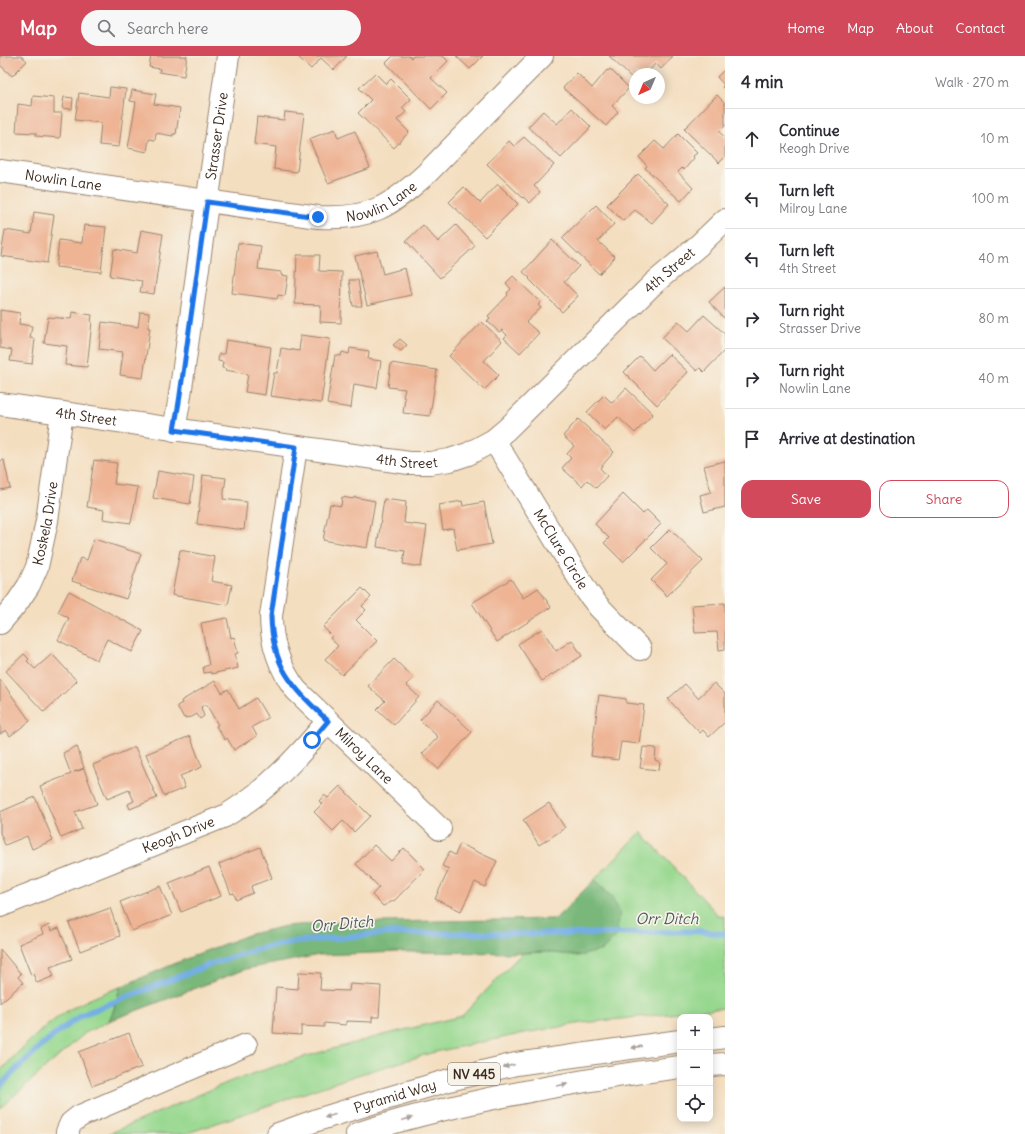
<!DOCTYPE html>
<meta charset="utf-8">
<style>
body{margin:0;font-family:Delius,sans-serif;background:#f7f7f7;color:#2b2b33}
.controls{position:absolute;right:12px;bottom:12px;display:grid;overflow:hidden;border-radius:8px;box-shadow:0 2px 10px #0003}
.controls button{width:36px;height:36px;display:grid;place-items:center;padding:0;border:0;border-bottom:1px solid #e1e1e2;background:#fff;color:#2b2b33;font:20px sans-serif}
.compass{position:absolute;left:629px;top:12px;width:36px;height:36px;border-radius:50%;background:#fff;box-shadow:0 2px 10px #0003;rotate:224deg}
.stop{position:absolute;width:12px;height:12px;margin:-9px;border:3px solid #1a73e8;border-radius:50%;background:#fff}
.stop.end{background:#1a73e8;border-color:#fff;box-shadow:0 1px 4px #0008}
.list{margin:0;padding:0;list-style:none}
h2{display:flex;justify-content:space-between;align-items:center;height:52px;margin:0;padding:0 16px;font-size:17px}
h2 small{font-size:13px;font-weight:400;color:#7c7c81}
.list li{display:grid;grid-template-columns:26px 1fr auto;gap:12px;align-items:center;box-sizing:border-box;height:60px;padding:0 16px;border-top:1px solid #e1e1e2}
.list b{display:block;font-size:15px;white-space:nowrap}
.list p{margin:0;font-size:13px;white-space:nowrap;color:#7c7c81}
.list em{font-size:13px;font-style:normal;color:#7c7c81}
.actions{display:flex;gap:8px;padding:12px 16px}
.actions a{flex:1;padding:9px 0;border:1px solid #d1495b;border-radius:12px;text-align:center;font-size:14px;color:#d1495b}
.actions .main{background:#d1495b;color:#fff}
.icon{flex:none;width:22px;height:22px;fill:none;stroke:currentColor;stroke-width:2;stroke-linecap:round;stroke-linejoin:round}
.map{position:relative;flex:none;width:725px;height:1078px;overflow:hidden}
header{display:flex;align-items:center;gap:24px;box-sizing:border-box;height:56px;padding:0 20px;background:#d1495b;color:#fff}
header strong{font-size:19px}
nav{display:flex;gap:22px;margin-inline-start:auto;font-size:14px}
.search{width:280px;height:36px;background:#f7f7f7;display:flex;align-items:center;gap:10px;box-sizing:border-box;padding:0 14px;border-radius:22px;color:#7c7c81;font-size:15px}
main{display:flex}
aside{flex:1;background:#fff}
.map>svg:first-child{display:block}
</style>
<header>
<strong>Map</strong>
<div class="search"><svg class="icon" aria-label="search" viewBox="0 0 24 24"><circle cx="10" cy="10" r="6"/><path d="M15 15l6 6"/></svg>Search here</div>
<nav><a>Home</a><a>Map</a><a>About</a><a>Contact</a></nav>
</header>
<main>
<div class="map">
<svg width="725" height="1078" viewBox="0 0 725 1078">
<rect width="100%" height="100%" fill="#f7f3e8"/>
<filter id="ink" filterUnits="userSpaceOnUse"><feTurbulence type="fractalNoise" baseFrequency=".025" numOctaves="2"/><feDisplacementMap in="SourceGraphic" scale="8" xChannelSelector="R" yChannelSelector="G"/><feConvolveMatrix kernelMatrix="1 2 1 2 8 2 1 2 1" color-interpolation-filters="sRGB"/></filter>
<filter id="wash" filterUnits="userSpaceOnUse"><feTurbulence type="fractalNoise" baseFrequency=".012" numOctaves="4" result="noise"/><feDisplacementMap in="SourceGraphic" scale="16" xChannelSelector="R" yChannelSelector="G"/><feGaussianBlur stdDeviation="0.9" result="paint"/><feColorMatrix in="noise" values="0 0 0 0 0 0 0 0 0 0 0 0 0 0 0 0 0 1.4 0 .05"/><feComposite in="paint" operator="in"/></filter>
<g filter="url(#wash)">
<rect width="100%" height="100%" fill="#f4dec0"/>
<path fill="#97d88f" stroke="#698156" d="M641,776l77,83 7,2v91l-143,15 -57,10 -94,20 -77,23 -169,58h-77l123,-53 69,-23 83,-23 79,-19 60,-63 24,-1 33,4 33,-59 -18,-17z
M120,931l-6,22 -5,12 -24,12 -85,75v-37c20,-21 40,-42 64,-58 17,-11 37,-19 56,-26z"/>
<path fill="#79b87a" stroke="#5a714c" d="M594,824l18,17 8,16 -4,24 -13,13 -24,6 -33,-4 -24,1 -122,-1 -81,3 -73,14 -137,52 5,-12 6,-22 80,-34 51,-19 35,-8 38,-3 231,-4z"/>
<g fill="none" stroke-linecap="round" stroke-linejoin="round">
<path stroke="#73aee4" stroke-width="6" d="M0,1030c26,-27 52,-52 84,-72l127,-50 46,-15 37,-7 93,-9 182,1 128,-3 28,3"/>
</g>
<g id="blocks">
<path fill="#eeb494" d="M0,0h21l6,5 -15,15 -12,-11z
M151,0h36l-3,20 -25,-4 1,-3 -11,-2z
M297,0h50l-13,14 -13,-12 -10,11z
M393,0h16l2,2 2,-2h30l5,5 -17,17 16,15 -16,16 -45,-46z
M456,0h27l-13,13z
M609,0h64l-12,13 -5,-6 -10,11h-11v7z
M610,13l19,19 -17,18 6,6 -12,14 -43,-38 14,-15 15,15 15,-18 1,1z
M725,13v20l-3,-2 2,-2 -7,-8z
M375,17l11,11 5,-5 20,20 -9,9 4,4 -9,8 12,12 -15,16 -36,-35 13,-13 -12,-12z
M110,31l16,2 -7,58 -20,-2 2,-22 -26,-3 4,-27 30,4z
M132,34l24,4 -2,10 26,4 -4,26h-3v2l-17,-3 -1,7 -6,-1 -2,13 -19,-4 8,-46 -6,-1z
M717,39l8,8v23l-6,6 6,5v20l-6,6 -35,-34z
M33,40l21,2v15h8l-2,25 -24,-2v-3l-20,-1 2,-28 14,2z
M64,41l9,1 -1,11 -10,-1z
M572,52l19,19 -30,31 -33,-31 15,-16 14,13z
M285,56l19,2 -7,58 -23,-3 2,-22 -22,-3 3,-27 27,3z
M335,73l3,9 17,-7 15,37 -42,15 -19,-44z
M678,78l19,19 -4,3 1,2 -10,12 -2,-2 -4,4 15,16 -12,13 -36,-33 2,-2 -8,-9 16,-16 9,8z
M524,81l30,28 -20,21 6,6 -10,11 -7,-6v1l-36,-34 22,-23 5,5z
M638,118l31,30 -17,19 -17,-13 -12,11 -16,-16z
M498,128l20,20 -33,33 -36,-35 15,-15 16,16z
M596,149l18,19 -16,17 17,16 -16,17 -37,-36z
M34,156l20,3 -7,48 -46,-7 4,-26 26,4z
M84,169l22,2 -5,45 -45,-5 3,-27 23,3z
M423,169l15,17 18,-17 19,21 -35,32 -34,-37z
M141,174l22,4 -9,60 -14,-2 2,-11 -32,-5 4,-27 23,4z
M552,184l27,26 -15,16 14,14 -16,16 -33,-33 1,-1 -7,-6z
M238,187l23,3 -3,23 23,3v3l7,1 -3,20 -7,-1 -1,4 -45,-6z
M377,195l6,23 22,-6 6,27 -44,10 -12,-49z
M297,199h23l-1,16 23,1 -1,51 -21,-1 1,-17 -26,-1z
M513,220l28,27 -3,2 3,3 -15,14 13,11 -19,20 -16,-15 3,-3 -5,-5 -3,2 -12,-11 3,-3 -2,-2 20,-21 -1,-2 4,-4 -5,-6z
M349,224h9l4,26h-9z
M725,231v30l-1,1 -15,-16z
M0,254l20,3 -1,11 13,2 -2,12 5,1 -3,25 -22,-3 2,-11 -12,-2z
M72,256l20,3 -1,7h1l-5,45 -22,-2 2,-19 -23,-3 4,-26 23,2z
M140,256l9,1 -1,15h2l-7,50 -23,-3 3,-23 -24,-3 3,-27 36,5z
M704,259l21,19v16l-21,22 -4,-4 -3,3 -35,-33 16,-17 11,10z
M482,266l20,19 -18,20 15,14 -15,15 -35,-34z
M301,279l29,4 -9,64 -51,-7 4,-23h3l4,-25 18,3z
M400,283l7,6 -6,6 -8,-6z
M226,284l45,7 -6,48 -20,-3 3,-18 -23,-4 1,-1 -4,-1 1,-6 -5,-1 1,-7h5z
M350,292l19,3 -1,8 13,2 -4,27 -23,-4 -3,24 -24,-4 8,-49 6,1 1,-4 7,2z
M669,298l19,18 -31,33 -33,-33 16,-16 13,14z
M391,307l46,7 -7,46 -27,-3 2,-15 -2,-1 2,-8 -17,-2z
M626,332l27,26 -18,19 -17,-16 -13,13 -18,-18 17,-17 8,8z
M578,363l36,33 -14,16 7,8 -11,12 -9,-8 -5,6 -20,-18 9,-10 -4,-4 7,-8 -11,-10z
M4,404l6,28 -10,2v-29z
M94,404l23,3 -3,21 24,3 -7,36 -28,-4 1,-9 -17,-3z
M725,405v46l-21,5 -4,-17 11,-3 -7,-26z
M158,415l36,6 -4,27 -37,-6z
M203,419l23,3 -3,21 24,3 -3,28 -47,-6z
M623,438l20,20 4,-4 14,14 -38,38 -19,-19 5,-5 -14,-14z
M342,441l11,2 1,-2 21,4 -8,47 -44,-8 7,-36 11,2z
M384,443l22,3 -2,21 23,3 -6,41 -18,-3 2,-13 -28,-4z
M462,445l1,5 21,-4 8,42 -35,6 -4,-22 -10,2 -4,-25z
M670,473l33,32 -36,35 -16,-16 16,-16 -16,-16z
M94,483l47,15 -15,45 -54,-18 8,-23 7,2z
M180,494l35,7 -4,24 21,4 -4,20 -56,-10z
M511,523l12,19 15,-10 13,19 -54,35 -25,-39z
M362,532l9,9 -9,9 4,4 -10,10 21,21 -35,34 -17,-16 13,-13 -8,-8 2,-2 -9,-9z
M69,535l74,40 -11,21 -25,-13 -10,21 -39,-20 11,-22 -11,-6z
M725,547v46l-6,1 -2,-18 -22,1 -3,-28z
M227,562l4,20 3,-1 4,16 -3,1 3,14 -27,6v-2l-7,1 -1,-6 6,-2 -8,-42z
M542,573l14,22 16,-11 10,16 -40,25 -24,-37z
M24,598l5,5 -2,2 8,8 17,-15 25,27 -33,31 -38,-41z
M394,603l20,19 -8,7 13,12 -25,28 -17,-16 8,-8 -17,-15z
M0,623l30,42 -20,15 -4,-6 -6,4z
M215,625l7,12 6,-4 11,20 17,-11 12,20 -16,9 5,9 -23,14 -7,-12 -2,2 -9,-14 2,-1 -12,-21 -5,3 3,9 -4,3 -3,-5 -5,3 -8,1 -7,-12 5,-3 -1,-2z
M714,627l11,11v28l-16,15 -6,-7 -3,3 -32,-34 17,-15 13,14z
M599,639l27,4v4l18,2 -5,39 -18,-2 -3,18 -27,-4z
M438,644l34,32 -34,37 -16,-15 16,-17 -18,-17z
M190,680l12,31 -22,9 5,12 -21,8 -18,-42z
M77,690l7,22 -10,4 10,-3 13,35 -22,8 7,17 -21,9 -21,-52 31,-12 -8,-21z
M135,691l22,51 -27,11 -2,-5 6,-3 -5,-11 -22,9 -14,-34z
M643,691l13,1 -1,12 5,2 -1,8 -19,-2z
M340,730l30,30 -16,16 -11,-11 -10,10 -19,-19 8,-8 -3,-3 5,-6 4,3z
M35,741l18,43 -21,9 -5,-13 -22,9 -5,-12v-21z
M549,747l16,25 -26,17 -16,-25z
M460,788l37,17 -12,26 -10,-5 -14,29 -26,-12 14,-30 -7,-3 7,-14 6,3z
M374,789l17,16 13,-13 21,21 -30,31 -12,6 -11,-11 7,-8 -23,-23z
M260,791l12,31 -21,8 2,7 -17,7 -2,-7 -3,1 -12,-30z
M209,811l12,29 -40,16 -12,-29z
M160,830l12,29 -40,16 -12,-29z
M110,852l10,28 -40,15 -11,-28z
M49,869l2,6 8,-3 13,31 -22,8 4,9 -17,7 -4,-9 -2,1 -12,-31 24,-10 -2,-5z
M0,893l21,25 -3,3 5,6 -23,20z
M299,916l22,1 -1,17 29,1 1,-7 31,2 -2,31h-7v5l-26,-1v4l-22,-2v4l-23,-1v9l-28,-2 3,-46 22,2z
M129,977l13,34 -50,19 -13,-34z"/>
</g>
</g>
<g filter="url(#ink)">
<use href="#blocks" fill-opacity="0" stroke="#98846f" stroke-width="1"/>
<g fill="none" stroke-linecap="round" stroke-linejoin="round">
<defs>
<g id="minor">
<path id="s1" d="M0,115l318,46c51,3 72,-10 109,-44l115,-117"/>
<path id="s2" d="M0,348l409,59h21l20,-3 18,-6 26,-14 13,-11 146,-145 46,-39 26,-25"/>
<path id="s3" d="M174,374l5,-28 49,-346"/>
<path id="s4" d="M494,384l94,153 11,14 41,42"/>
<path id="s5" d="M296,391l-25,169c0,28 8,51 25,74l144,139"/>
<path id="s6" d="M0,567l17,-20 12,-18 8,-18 10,-46 15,-108"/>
<path id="s7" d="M0,850l225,-90c41,-24 73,-59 103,-95"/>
<path d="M68,1078l-1,-2 4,-9 9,-7 166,-71"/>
</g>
<g id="major">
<path d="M710,983l15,-2"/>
<path d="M710,1009l15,-1"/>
<path id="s8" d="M278,1078l39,-14 61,-19 75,-22 63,-15 164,-23"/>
<path d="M357,1078c43,-15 87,-25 132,-35 63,-13 127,-24 191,-32"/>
</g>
</defs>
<use href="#minor" stroke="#98846f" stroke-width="24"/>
<use href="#major" stroke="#98846f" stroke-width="24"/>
<use href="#minor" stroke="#fff" stroke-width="22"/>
<use href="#major" stroke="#fff" stroke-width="22"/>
</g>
<defs><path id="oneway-solid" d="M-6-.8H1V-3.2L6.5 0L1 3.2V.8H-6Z"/></defs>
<g fill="#a79f9a">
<use href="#oneway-solid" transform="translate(637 991) rotate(172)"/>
<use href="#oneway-solid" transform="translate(509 1010) rotate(166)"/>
<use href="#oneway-solid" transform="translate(562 1029) rotate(-10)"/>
<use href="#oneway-solid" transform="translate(330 1060) rotate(163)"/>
<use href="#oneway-solid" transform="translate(407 1063) rotate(-14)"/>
</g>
</g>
<g fill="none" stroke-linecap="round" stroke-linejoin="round" filter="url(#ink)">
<path stroke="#1a73e8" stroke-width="5" d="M312,684l16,-19c-35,-34 -56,-53 -57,-105l25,-169 -122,-17 5,-28 28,-200 111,15"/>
</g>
<g text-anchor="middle" stroke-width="3.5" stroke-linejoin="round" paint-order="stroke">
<rect fill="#f7f3e8" stroke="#73665b" stroke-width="1" x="448" y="1007" width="52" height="22" rx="3"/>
<g font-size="13" font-weight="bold" fill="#3b2a1e">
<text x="474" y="1023">NV 445</text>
</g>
<g font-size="14" fill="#3b2a1e" stroke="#f7f3e8">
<text dy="5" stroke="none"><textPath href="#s3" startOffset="297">Strasser Drive</textPath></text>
<text dy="5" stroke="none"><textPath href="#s1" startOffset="64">Nowlin Lane</textPath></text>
<text dy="5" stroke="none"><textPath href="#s1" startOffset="388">Nowlin Lane</textPath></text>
<text dy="5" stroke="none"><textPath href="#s2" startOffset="747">4th Street</textPath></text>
<text dy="5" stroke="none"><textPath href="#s2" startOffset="87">4th Street</textPath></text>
<text dy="5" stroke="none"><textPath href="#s2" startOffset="411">4th Street</textPath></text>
<text dy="5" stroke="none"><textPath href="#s6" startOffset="112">Koskela Drive</textPath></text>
<text dy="5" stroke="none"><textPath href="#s4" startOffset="128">McClure Circle</textPath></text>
<text dy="5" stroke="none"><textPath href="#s5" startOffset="345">Milroy Lane</textPath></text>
<text dy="5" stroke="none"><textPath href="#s7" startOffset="192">Keogh Drive</textPath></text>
<text dy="5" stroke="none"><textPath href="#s8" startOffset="123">Pyramid Way</textPath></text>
</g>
<g font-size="15" font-style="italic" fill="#4f5863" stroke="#f7f3e8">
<text x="667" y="868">Orr Ditch</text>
<text transform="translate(342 868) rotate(-5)" y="5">Orr Ditch</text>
</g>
</g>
</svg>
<div class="controls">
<button>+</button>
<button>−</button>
<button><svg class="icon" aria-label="locate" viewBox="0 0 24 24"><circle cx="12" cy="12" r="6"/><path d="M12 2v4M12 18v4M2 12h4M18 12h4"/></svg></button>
</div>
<svg class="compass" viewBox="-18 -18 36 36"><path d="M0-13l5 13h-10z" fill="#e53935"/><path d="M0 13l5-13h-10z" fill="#7c7c81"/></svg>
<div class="stop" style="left:312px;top:684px"></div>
<div class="stop end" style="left:318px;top:161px"></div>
</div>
<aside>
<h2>4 min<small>Walk · 270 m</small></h2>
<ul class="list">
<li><svg class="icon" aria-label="ahead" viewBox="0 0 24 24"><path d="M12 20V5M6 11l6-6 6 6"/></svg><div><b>Continue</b><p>Keogh Drive</p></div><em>10 m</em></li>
<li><svg class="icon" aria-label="left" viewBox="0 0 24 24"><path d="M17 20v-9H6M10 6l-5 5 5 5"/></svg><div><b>Turn left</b><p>Milroy Lane</p></div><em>100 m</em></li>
<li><svg class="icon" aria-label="left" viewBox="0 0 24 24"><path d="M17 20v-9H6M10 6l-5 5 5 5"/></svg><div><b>Turn left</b><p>4th Street</p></div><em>40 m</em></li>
<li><svg class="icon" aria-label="right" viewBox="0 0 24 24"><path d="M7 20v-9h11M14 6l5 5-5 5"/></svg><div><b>Turn right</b><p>Strasser Drive</p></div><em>80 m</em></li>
<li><svg class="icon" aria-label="right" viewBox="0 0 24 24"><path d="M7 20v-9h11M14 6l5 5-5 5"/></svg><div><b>Turn right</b><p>Nowlin Lane</p></div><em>40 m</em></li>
<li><svg class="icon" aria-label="arrive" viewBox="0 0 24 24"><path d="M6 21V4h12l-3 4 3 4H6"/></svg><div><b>Arrive at destination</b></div></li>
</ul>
<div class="actions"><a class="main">Save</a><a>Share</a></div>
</aside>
</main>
